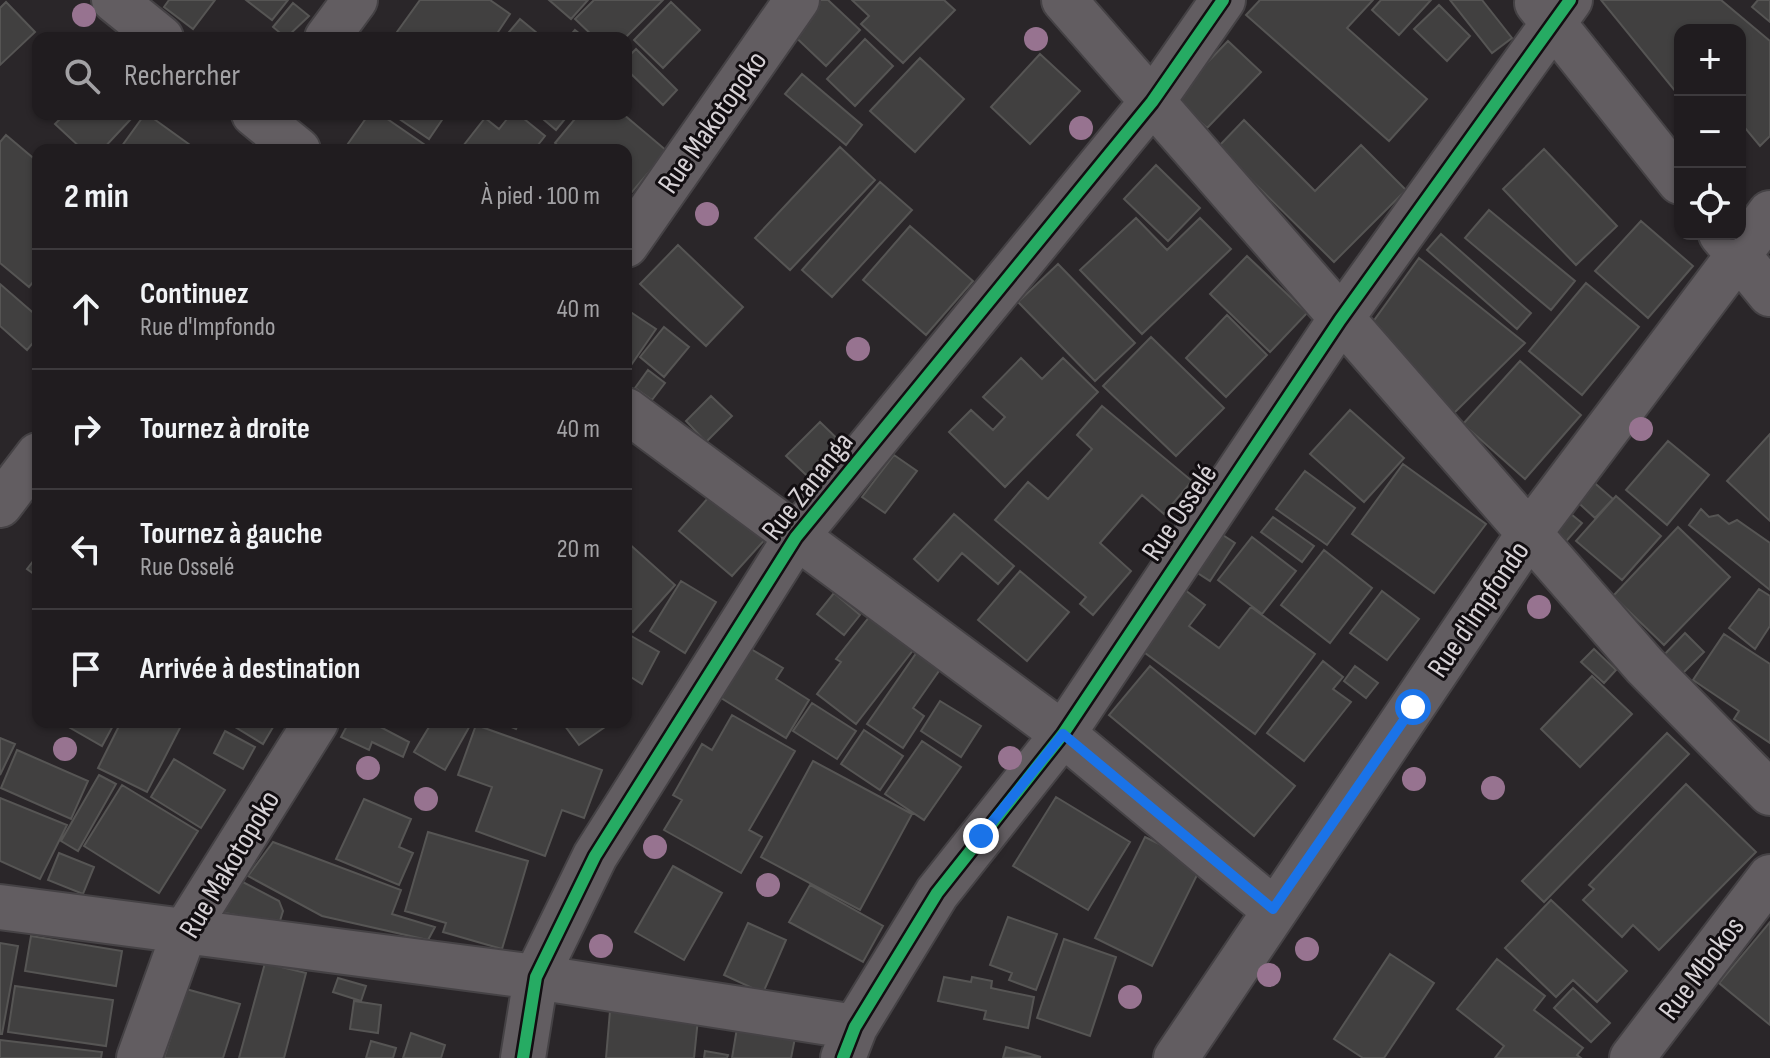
<!DOCTYPE html>
<html lang="fr">
<meta charset="utf-8">
<style>
body{margin:0;font-family:"Sofia Sans Condensed",sans-serif;background:#2d292c;color:#f1f3f6}
.controls{position:absolute;right:24px;top:24px;display:grid;overflow:hidden;border-radius:16px;box-shadow:0 2px 6px #0004}
.controls button{width:72px;height:72px;display:grid;place-items:center;padding:0;border:0;border-bottom:2px solid #3d3a3d;background:#201c1f;color:#f1f3f6;font:40px sans-serif}
.stop{position:absolute;width:24px;height:24px;margin:-18px;border:6px solid #1a73e8;border-radius:50%;background:#fff}
.stop.end{background:#1a73e8;border-color:#fff;box-shadow:0 2px 8px #0008}
.list{margin:0;padding:0;list-style:none}
h2{display:flex;justify-content:space-between;align-items:center;height:104px;margin:0;padding:0 32px;font-size:34px}
h2 small{font-size:26px;font-weight:400;color:#a2a1a4}
.list li{display:grid;grid-template-columns:52px 1fr auto;gap:24px;align-items:center;box-sizing:border-box;height:120px;padding:0 32px;border-top:2px solid #3d3a3d}
.list b{display:block;font-size:30px;white-space:nowrap}
.list p{margin:0;font-size:26px;white-space:nowrap;color:#a2a1a4}
.list em{font-size:26px;font-style:normal;color:#a2a1a4}
.icon{flex:none;width:44px;height:44px;fill:none;stroke:currentColor;stroke-width:2;stroke-linecap:round;stroke-linejoin:round}
.map{position:relative;flex:none;width:1770px;height:1058px;overflow:hidden}
.search{position:absolute;background:#201c1f;box-shadow:0 2px 6px #0004;left:32px;top:32px;width:600px;height:88px;display:flex;align-items:center;gap:20px;box-sizing:border-box;padding:0 28px;border-radius:16px;color:#a2a1a4;font-size:30px}
.panel{position:absolute;background:#201c1f;box-shadow:0 2px 6px #0004;left:32px;top:144px;width:600px;height:584px;border-radius:16px}
.map>svg:first-child{display:block}
</style>
<div class="map">
<svg width="1770" height="1058" viewBox="0 0 1770 1058">
<rect width="100%" height="100%" fill="#2a2629"/>
<path fill="#414040" stroke="#565554" stroke-width="2" d="M169,0h46l-22,29 -29,-22z
M246,0h42l-16,20z
M420,0h70l20,14 -16,24h-88l-9,-6z
M549,0h39l-17,19z
M594,0h69l-38,38h-30l-20,-19z
M816,0h12l32,30 -34,36 -38,-36z
M852,0h92l11,10 -52,53 -42,-39 8,-8z
M1260,0h113l-26,28 80,71 -38,42 -143,-126z
M1381,0h50l-32,35 -27,-25z
M1450,0h32l30,38 -20,15z
M1601,0h120l49,41v95l-10,10 -20,-24v-92h-60v67z
M1758,0h12v22l-18,-15z
M6,2l29,30 -35,33v-57z
M671,2l29,28 -37,38 -29,-28z
M293,3l16,13 -23,22 -13,-11z
M1439,5l31,31 -23,25 -33,-32z
M520,19l23,19h-39z
M575,30l10,8h-17z
M865,39l28,27 -38,40 -28,-27z
M1228,41l33,31 -54,56 -33,-31z
M636,49l41,41 -14,15 -37,-36v-10z
M1040,54l40,37 -50,53 -39,-37z
M920,58l44,41 -49,53 -45,-41z
M802,74l60,51 -16,20 -61,-51z
M65,114h58l7,6 -28,30h-19l-28,-26z
M145,114h2l50,36h-78z
M369,114h11l48,33 -2,3h-78l-3,-2z
M392,114h54l-17,25z
M511,114h7l27,22 -11,14h-74l25,-32 14,11z
M537,114h32l-13,16z
M579,114h44l44,37 -41,48v-49h-63l-8,-7z
M1244,120l71,71 46,-46 45,45 -72,72 -116,-115z
M6,135l32,27v114l-9,11 -29,-24v-121z
M840,147l35,33 -85,90 -35,-32z
M1544,149l73,77 -41,39 -73,-76z
M1156,165l44,43 -32,33 -44,-42z
M880,182l32,28 -80,87 -30,-27z
M1489,210l86,71 -24,29 -86,-72z
M1136,218l31,32 33,-32 31,31 -89,85 -62,-64z
M1641,221l52,45 -45,52 -53,-47z
M910,226l63,55 -47,54 -63,-55z
M1441,234l90,79 -14,16 -90,-79z
M678,245l65,62 -37,39 -66,-62z
M1247,256l60,57 -37,39 -60,-58z
M1419,258l106,85 -73,72 -82,-89z
M1058,264l77,79 -40,38 -77,-79z
M1586,283l53,44 -57,68 -53,-44z
M0,284l38,33v20l-11,13 -27,-24z
M626,309l30,20 -29,42 -1,-1z
M1227,315l40,40 -41,42 -40,-39z
M664,327l25,20 -25,30 -24,-20z
M1151,337l73,71 -48,48 -73,-70z
M1021,358l21,21 21,-21 35,34 -93,95 -56,-55 22,-22 22,20 12,-13 -22,-20z
M1520,361l61,54 -56,64 -62,-55z
M648,370l17,13 -13,17 -17,-12z
M711,396l21,20 -26,26 -20,-21z
M1102,406l90,75 -28,33 -22,-19 -42,48 31,28 -38,44 -13,-11 6,-7 -91,-77 33,-38 20,17 44,-50 -15,-14z
M1350,410l54,48 -40,44 -54,-48z
M820,422l32,31 -33,34 -33,-31z
M1770,434v87l-43,-40z
M1668,441l41,34 -42,50 -41,-35z
M894,455l23,16 -32,42 -23,-16z
M1403,464l83,60 -52,69 -82,-59z
M1305,471l50,37 -28,37 -51,-36z
M1590,479l23,20 -18,19 -23,-21z
M715,490l53,46 -36,40 -53,-45z
M1616,496l45,40 -39,44 -46,-39z
M1560,505l22,18 -20,23 -21,-18z
M1701,509l8,8 9,-2 11,9 8,-4 33,23v47l-81,-65z
M954,514l60,52 -16,18 -36,-31 -24,28 -24,-22z
M1273,517l41,29 -12,16 -41,-30z
M1206,524l29,19 -25,38 -17,-11z
M1678,527l52,50 -66,68 -51,-49z
M1252,537l44,34 -34,43 -44,-34z
M626,541l49,44 -42,47 -7,-6z
M1324,550l48,38 -42,55 -49,-38z
M38,555v22l-11,-8z
M1020,571l49,41 -42,49 -49,-41z
M681,581l35,21 -31,51 -35,-22z
M1759,589l11,7v30l-15,23 -26,-21z
M1185,590l20,15 -16,21 30,22 32,-41 64,47 -60,80 -114,-84z
M1382,591l37,28 -32,41 -37,-27z
M834,593l26,22 -16,20 -27,-21z
M870,616l44,33 -58,75 -39,-30 24,-32 -5,-3z
M626,633l33,19 -17,32 -16,-10z
M1685,633l19,19 -24,24 -19,-18z
M1724,634l46,30v79l-36,-24 5,-8 -46,-31z
M751,649l32,19 -7,11 33,21 -23,38 -65,-40z
M1594,649l22,21 -12,13 -23,-21z
M917,652l24,16 -28,40 11,8 -21,32 -36,-24z
M1323,661l20,16 -10,12 18,13 -47,59 -37,-28z
M1150,666l145,120 -41,50 -145,-121z
M1355,666l23,17 -12,15 -22,-17z
M1592,676l40,38 -52,53 -39,-38z
M940,701l41,25 -20,31 -40,-26z
M812,703l44,28 -19,28 -44,-28z
M732,715l63,36 -46,79 13,7 -21,36 -77,-43 18,-30 -9,-5 29,-51 10,6z
M60,722h55l-13,24z
M121,722h62l-36,70 -49,-24z
M227,722h49l-13,22z
M349,722h22l38,20 -6,15 -31,-15 -3,8 -28,-13z
M432,722h40l-27,48 -31,-18z
M499,722h20l-3,7z
M562,722h40l3,5 -26,18z
M476,725l126,45 -18,48 -22,-8 -17,46 -69,-25 16,-44 -34,-12z
M864,730l39,26 -23,34 -39,-26z
M225,731l30,16 -12,22 -29,-16z
M1667,733l22,21 -145,148 -22,-21z
M0,738l15,6 -15,31z
M922,741l39,26 -37,53 -39,-26z
M17,750l71,31 -17,38 -70,-31z
M174,759l51,31 -24,38 -50,-31z
M813,761l99,53 -52,96 -99,-53z
M99,775l17,9 -38,67 -17,-10z
M1686,784l70,68 -97,98 -26,-25 -11,12 -39,-37 11,-11 -5,-4z
M122,785l76,46 -39,62 -75,-47z
M1056,797l74,45 -42,68 -75,-44z
M0,798l67,27 -27,54 -40,-18z
M364,799l47,20 -12,28 14,6 -14,32 -63,-26z
M428,832l100,29 -26,88 -59,-17 3,-9 -41,-12z
M1145,837l57,28 -50,101 -57,-28z
M273,842l128,48 -9,24 43,13 -7,13 -106,-24 -74,-40z
M59,853l35,14 -11,27 -35,-14z
M673,866l49,27 -38,67 -49,-28z
M237,879l42,22 4,10 -4,13 -63,-13z
M810,885l73,41 -20,36 -74,-40z
M1551,900l76,71 -30,31 -24,-22 -17,17 -51,-49z
M1008,917l49,17 -21,56 -27,-10 3,-7 -22,-8z
M1770,922v103l-51,-42z
M748,923l38,17 -23,53 -39,-18z
M31,936l91,15 -6,35 -91,-15z
M1064,939l52,18 -26,79 -53,-18z
M0,943l18,3 -16,88h-2z
M1390,954l44,29 -50,75h-21l-29,-19z
M1497,959l48,37 -11,14 49,38 -6,7 4,3h-86l9,-12 -47,-37z
M265,963l41,10 -22,85h-45z
M944,977l27,5 1,-5 20,4 -1,7 43,9 -6,31 -44,-9 2,-8 -48,-10z
M338,978l28,8 -5,15 -28,-9z
M15,986l98,14 -7,46 -98,-14z
M1573,988l37,35 -19,19 -37,-34z
M186,989l54,15 -17,54h-59z
M354,1001l27,4 -3,28 -28,-4z
M610,1011l88,8 -4,39h-88z
M738,1022l58,11 -5,25h-59z
M411,1033l34,12 -4,13h-38z
M0,1040l102,12 -1,6h-101z
M371,1041l25,7 -3,10h-27z
M1006,1047l35,10 -38,1z
M705,1051l23,4 -1,3h-23z"/>
<g fill="none" stroke-linecap="round" stroke-linejoin="round">
<defs>
<path id="minor" d="M114,0l47,38
M1064,0l581,666 125,127
M1537,3l143,179
M327,38l28,-38
M254,114l44,36
M1721,234l49,60
M626,245l171,-245
M626,410l437,324 210,175
M0,505l38,-50
M0,907l536,70 319,50
M139,1058l45,-125 132,-211
M523,1058l13,-81 59,-121 201,-319 356,-435 71,-102
M843,1058l12,-31 82,-134 126,-159 277,-414 230,-320
M1176,1058l354,-526 240,-319
M1632,1058l138,-181"/>
</defs>
<use href="#minor" stroke="#454245" stroke-width="48"/>
<use href="#minor" stroke="#625d61" stroke-width="44"/>
<defs>
<path id="cycleway" d="M523,1058l13,-81 59,-121 201,-319 356,-435 71,-102
M843,1058l12,-31 82,-134 126,-159 277,-414 230,-320"/>
</defs>
<use href="#cycleway" stroke="#120e11" stroke-width="17"/>
<use href="#cycleway" stroke="#26ab63" stroke-width="12"/>
</g>
<g fill="#977390">
<circle cx="84" cy="15" r="12"/>
<circle cx="1036" cy="39" r="12"/>
<circle cx="1081" cy="128" r="12"/>
<circle cx="707" cy="214" r="12"/>
<circle cx="858" cy="349" r="12"/>
<circle cx="1641" cy="429" r="12"/>
<circle cx="1539" cy="607" r="12"/>
<circle cx="65" cy="749" r="12"/>
<circle cx="1010" cy="758" r="12"/>
<circle cx="368" cy="768" r="12"/>
<circle cx="1414" cy="779" r="12"/>
<circle cx="1493" cy="788" r="12"/>
<circle cx="426" cy="799" r="12"/>
<circle cx="655" cy="847" r="12"/>
<circle cx="768" cy="885" r="12"/>
<circle cx="601" cy="946" r="12"/>
<circle cx="1307" cy="949" r="12"/>
<circle cx="1269" cy="975" r="12"/>
<circle cx="1130" cy="997" r="12"/>
</g>
<g fill="none" stroke-linecap="round" stroke-linejoin="round">
<path stroke="#1a73e8" stroke-width="10" d="M981,836l82,-102 210,175 140,-202"/>
</g>
<g text-anchor="middle" stroke-width="6" stroke-linejoin="round" paint-order="stroke">
<g font-size="30" fill="#d7d2d6" stroke="#120e11">
<text transform="translate(712 122) rotate(-55)" y="10">Rue Makotopoko</text>
<text transform="translate(807 486) rotate(-52)" y="10">Rue Zananga</text>
<text transform="translate(1179 512) rotate(-56)" y="10">Rue Osselé</text>
<text transform="translate(1478 609) rotate(-56)" y="10">Rue d'Impfondo</text>
<text transform="translate(229 864) rotate(-59)" y="10">Rue Makotopoko</text>
<text transform="translate(1701 968) rotate(-53)" y="10">Rue Mbokos</text>
</g>
</g>
</svg>
<div class="controls">
<button>+</button>
<button>−</button>
<button><svg class="icon" aria-label="locate" viewBox="0 0 24 24"><circle cx="12" cy="12" r="6"/><path d="M12 2v4M12 18v4M2 12h4M18 12h4"/></svg></button>
</div>
<div class="stop" style="left:1413px;top:707px"></div>
<div class="stop end" style="left:981px;top:836px"></div>
<div class="search"><svg class="icon" aria-label="search" viewBox="0 0 24 24"><circle cx="10" cy="10" r="6"/><path d="M15 15l6 6"/></svg>Rechercher</div>
<section class="panel">
<h2>2 min<small>À pied · 100 m</small></h2>
<ul class="list">
<li><svg class="icon" aria-label="ahead" viewBox="0 0 24 24"><path d="M12 20V5M6 11l6-6 6 6"/></svg><div><b>Continuez</b><p>Rue d'Impfondo</p></div><em>40 m</em></li>
<li><svg class="icon" aria-label="right" viewBox="0 0 24 24"><path d="M7 20v-9h11M14 6l5 5-5 5"/></svg><div><b>Tournez à droite</b></div><em>40 m</em></li>
<li><svg class="icon" aria-label="left" viewBox="0 0 24 24"><path d="M17 20v-9H6M10 6l-5 5 5 5"/></svg><div><b>Tournez à gauche</b><p>Rue Osselé</p></div><em>20 m</em></li>
<li><svg class="icon" aria-label="arrive" viewBox="0 0 24 24"><path d="M6 21V4h12l-3 4 3 4H6"/></svg><div><b>Arrivée à destination</b></div></li>
</ul>
</section>
</div>
